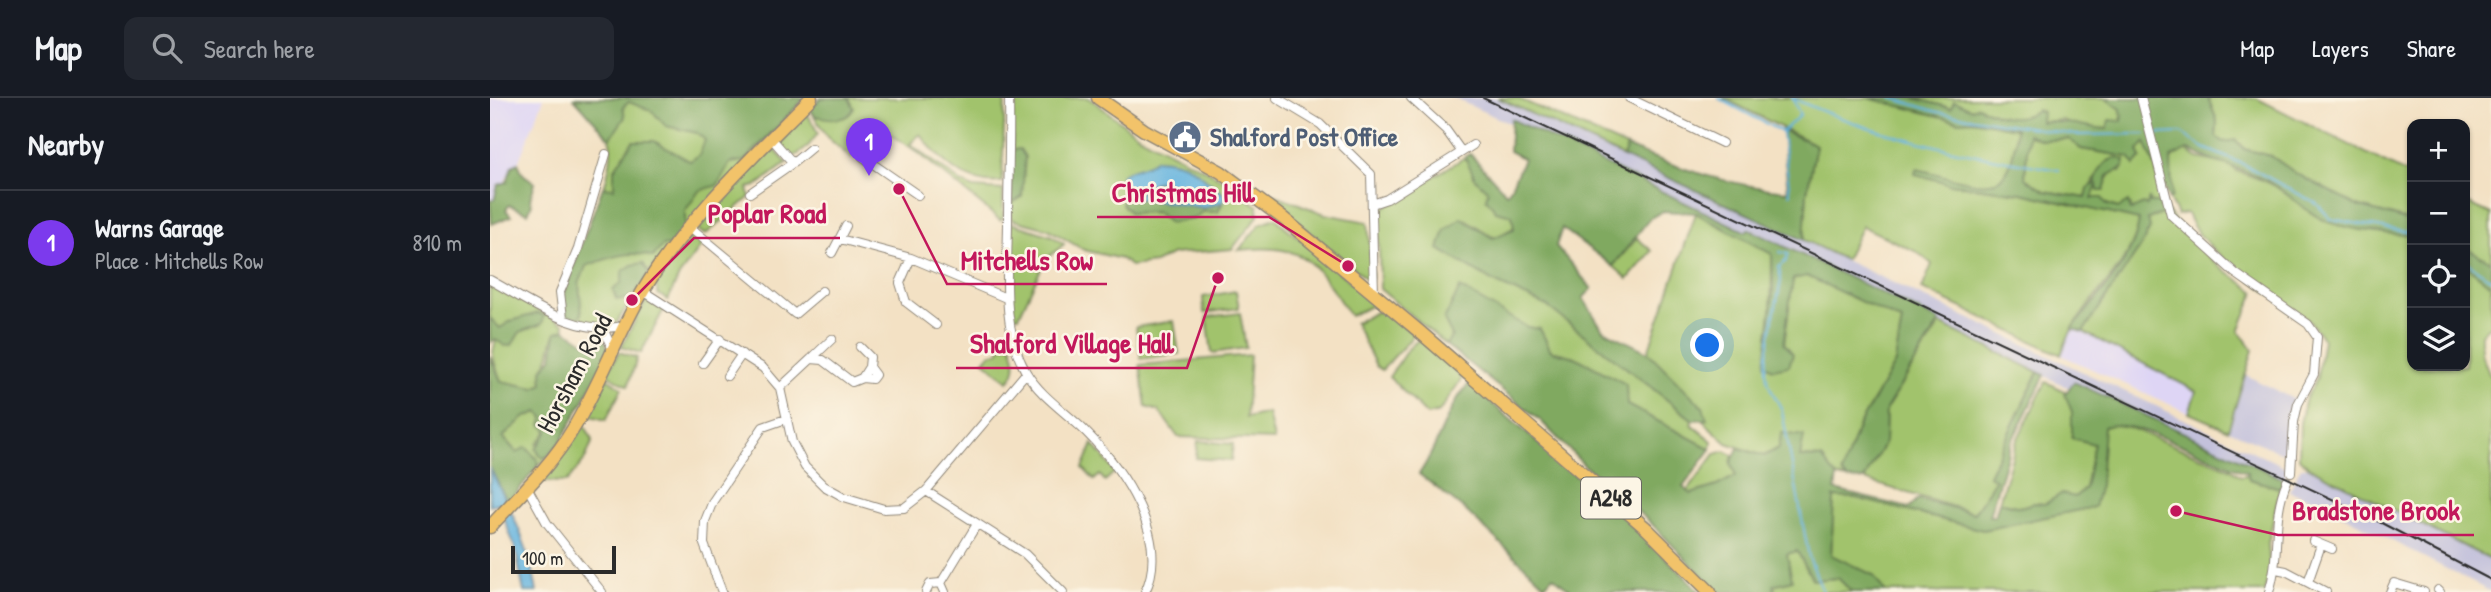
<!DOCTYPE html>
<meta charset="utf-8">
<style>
body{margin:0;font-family:"Patrick Hand",sans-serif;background:#242831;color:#f1f3f6}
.controls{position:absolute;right:21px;top:21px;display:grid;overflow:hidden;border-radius:14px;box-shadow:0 2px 5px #0004}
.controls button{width:63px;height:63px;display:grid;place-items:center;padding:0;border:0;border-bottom:2px solid #363941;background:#171b24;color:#f1f3f6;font:35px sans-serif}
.scale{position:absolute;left:21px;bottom:18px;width:105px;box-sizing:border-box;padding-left:7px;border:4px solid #2b2b2b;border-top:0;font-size:19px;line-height:24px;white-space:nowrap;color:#2b2b2b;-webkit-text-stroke:5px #fcf5e5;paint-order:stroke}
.you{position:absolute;left:1218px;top:248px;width:24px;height:24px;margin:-18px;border:5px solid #fff;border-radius:50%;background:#1a73e8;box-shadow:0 0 0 10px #1a73e833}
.badge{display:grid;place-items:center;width:46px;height:46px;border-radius:50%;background:#7c3aed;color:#fff;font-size:23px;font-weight:700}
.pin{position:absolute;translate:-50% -58px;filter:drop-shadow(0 2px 4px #0008)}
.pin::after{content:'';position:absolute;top:37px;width:24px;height:21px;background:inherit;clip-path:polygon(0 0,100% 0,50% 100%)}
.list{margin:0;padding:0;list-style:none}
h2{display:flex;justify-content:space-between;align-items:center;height:91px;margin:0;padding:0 28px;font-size:30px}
h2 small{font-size:23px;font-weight:400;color:#9ea1a6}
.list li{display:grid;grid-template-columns:46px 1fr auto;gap:21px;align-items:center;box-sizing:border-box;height:105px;padding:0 28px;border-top:2px solid #363941}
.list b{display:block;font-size:26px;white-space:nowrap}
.list p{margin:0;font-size:23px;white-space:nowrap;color:#9ea1a6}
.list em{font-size:23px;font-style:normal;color:#9ea1a6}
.icon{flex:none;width:38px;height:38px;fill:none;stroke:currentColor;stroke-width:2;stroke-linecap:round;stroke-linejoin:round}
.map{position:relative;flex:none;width:2001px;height:494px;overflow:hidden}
header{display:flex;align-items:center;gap:42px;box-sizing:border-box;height:98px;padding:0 35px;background:#171b24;border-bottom:2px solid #363941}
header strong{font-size:33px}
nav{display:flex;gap:38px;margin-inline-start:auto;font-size:24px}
.search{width:490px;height:63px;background:#242831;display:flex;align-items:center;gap:18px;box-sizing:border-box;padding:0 24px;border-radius:14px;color:#9ea1a6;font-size:26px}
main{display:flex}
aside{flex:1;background:#171b24}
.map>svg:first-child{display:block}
</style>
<header>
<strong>Map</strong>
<div class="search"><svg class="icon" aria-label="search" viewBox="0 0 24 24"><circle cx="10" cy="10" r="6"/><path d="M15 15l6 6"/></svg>Search here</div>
<nav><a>Map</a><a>Layers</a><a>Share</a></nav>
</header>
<main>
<aside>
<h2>Nearby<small></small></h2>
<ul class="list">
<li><span class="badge">1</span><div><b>Warns Garage</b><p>Place · Mitchells Row</p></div><em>810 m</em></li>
</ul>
</aside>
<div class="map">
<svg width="2001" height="494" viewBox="0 0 2001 494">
<rect width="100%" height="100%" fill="#fcf5e5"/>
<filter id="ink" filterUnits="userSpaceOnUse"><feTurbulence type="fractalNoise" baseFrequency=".0143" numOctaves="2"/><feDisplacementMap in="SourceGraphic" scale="14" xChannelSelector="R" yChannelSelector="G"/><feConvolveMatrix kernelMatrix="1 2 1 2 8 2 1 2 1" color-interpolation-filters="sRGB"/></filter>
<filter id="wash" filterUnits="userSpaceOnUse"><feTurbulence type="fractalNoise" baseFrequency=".00686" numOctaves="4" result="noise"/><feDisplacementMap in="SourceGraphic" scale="28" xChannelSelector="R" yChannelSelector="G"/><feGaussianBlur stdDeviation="1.57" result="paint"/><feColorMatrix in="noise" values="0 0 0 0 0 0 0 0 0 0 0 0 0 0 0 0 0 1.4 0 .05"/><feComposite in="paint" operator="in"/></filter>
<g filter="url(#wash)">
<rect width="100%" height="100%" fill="#f3e1c4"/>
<path fill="#ded5f5" d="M0,0h54l-26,65 -6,3 -22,48z
M1582,231l11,3 113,60 -7,21 -128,-58z"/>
<path fill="#c3c1db" d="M963,0h64l158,69 1,14 612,287 -4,11 -210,-97 -5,6 -129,-64 -1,-3 -191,-92 -2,4 -234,-114 -3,4z
M1756,277l49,25 -7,55 -60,-25z
M1811,369h8l62,30 120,63v32l-180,-93 -22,-8z"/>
<path fill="#a1c36c" stroke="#66774c" stroke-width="2" d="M84,0h231l-152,169 -36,55 -8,4 -43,-11c5,-22 9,-46 16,-68 8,-26 37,-83 27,-109 -4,-11 -26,-29 -35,-40z
M331,0h184l-3,84c-37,4 -61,-20 -82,-48l-10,10 52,39 11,5 30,2v28l-3,2 -84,-69 -29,-19 -13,20 -8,-5 -15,11 -24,-21 -17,-28z
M523,0h76l52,39 76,39 41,30v10l-26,33 -59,5 -18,9 -24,3 -10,-7 -37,-9 -36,-21 -34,-9 -3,-2z
M1008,0h19l110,49 -4,10z
M1233,0h145l91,23 14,-1 43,8c-3,81 -41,54 -100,41l35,15 70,9 118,27c-5,43 -47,73 -67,110 -5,8 -8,17 -11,25l-139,-66 10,-25 -15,-12 -55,-26 -17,34 -41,-20 3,-48 9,-47z
M1423,0h192l16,11 1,13 -15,7 -35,-3 -9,-6 -22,2 -1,-3c-16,-2 -46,2 -57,-10l-32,-1z
M1718,0h48l156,78v45l-55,-15 -60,-32 -26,-18 -27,-7 -3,-5 -17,-2 -8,-5 1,-16z
M314,17h4l10,18c-8,12 -30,41 -39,7z
M1538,36l13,6 28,-1 12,10 48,8 6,8 6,-7 -3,-7 7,-9 11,26 5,35 -31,8 1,-6 -13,3 -27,-10 4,-11 9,-2 9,-14h8l4,-11 -29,17 -10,21 -41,-7 -20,-13z
M282,49l15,16 -31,23 -8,2 2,9 -45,38 -8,-6z
M1695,52l13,8 32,7 7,6 28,10 97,47 50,8v130h53v-101l26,20v40l-10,9v20l10,23v183l-182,-93 -10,-9 1,-35 6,-25 11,-20 6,-39c-14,-25 -37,-33 -58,-49 -24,-17 -70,-50 -78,-77l-10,2 -8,-16 3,-2 -2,-37z
M980,56l36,39 9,34 -20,11 -30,-19c-16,2 -22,16 -26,30l53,32 55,25 146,114 -2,4 21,17 -1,8 -84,-44 -52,-48 -24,-6 -11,-22 -13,-2 -75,9 -6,9 -66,-56 -2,-78z
M767,90l68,26 43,8 4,56 -3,3z
M1975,104l26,12v48l-26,-15z
M1677,114l47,50 41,30 -16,39 14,19 -25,80 -39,-17 7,-22 -113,-59 59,-88 8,-16 -2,-9z
M1206,115l76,41 -1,65 13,24 9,-64 14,-4 95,46 -7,42 -36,62 -17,48 5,6 -10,-2 -15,-19 -22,-1 3,-21 -21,-3 -3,15 -15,8 -37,-13 -25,-23 5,-1 -59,-67z
M785,120l97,82 1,5 -23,11c-35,-52 -42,-74 -111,-66l21,-26z
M521,125l41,13 12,8 -19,16 -26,56h-6z
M202,137l12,7 -25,34 -11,24 -10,-6 -2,-9z
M1147,140l15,13 -24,28 -15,-13z
M4,187l70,39 1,6 -9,2c-8,16 -2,21 -14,38l1,14 -9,4 -33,-7c-10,-29 -11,-24 -1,-52l-10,-11v-30z
M746,193l3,17 -35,5 -1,-16z
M157,201l17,10 -23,44 -20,-6z
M890,212l6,1 26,22v4l-30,33 -6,-4 -21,-43z
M750,215l6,35 -34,5 -5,-36z
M684,223l5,33 -38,5 -5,-32z
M1450,226l98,48 -49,103 7,5 -22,33 -110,-33 21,-38 1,-33z
M929,241l43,39 -23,34 -12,3 -38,-38 18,-27z
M521,245c4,13 9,28 -3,38l-24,-20 6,-7 9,-2 3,-6z
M129,254l18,6 -9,28 -21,-12z
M760,257l-4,63 22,-5 6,27 -96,-3 -19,-26 -13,-4 -6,-42z
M117,280l15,10 -16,32 -18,-5z
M1556,284l21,10 5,20v26l23,6 -10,44 -10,9 -14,-3 -16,10 -11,-1 -14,4 -21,-5 18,-62z
M48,314l6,5 4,14 -11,13 10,13 -9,9 -1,-7 -20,-5 -14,-17 20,-19z
M1626,324l115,47 10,7 9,-2 -1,5 31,9 -12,55 2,29 -6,20h-379l-12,-17 -42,-19 3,-59 22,1 127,32 111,-23 10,-80z
M93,325l10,17 -8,19 -18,23 -30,-1z
M708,343l35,3 -2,17 -35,-3z
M603,346l22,28 -10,9 -5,-6 -6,5 -11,-12z
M1235,353l8,4 -2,8 5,13 -19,10 -26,8 -3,-3 27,-37z
M1307,453l16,29 25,-2 14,14h-77l-2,-7 18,-5 -5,-26z"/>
<path fill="#80a960" stroke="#566a46" stroke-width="2" d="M84,0h231l-61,63 -14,2 -12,22 -19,6 -14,20v16l-15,18 -7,1 -10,11c-23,-8 -45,1 -67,9l-7,18 3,30 -4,4 -12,-3 -3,-21 40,-107 11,1v-18l19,-29h21l36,20 9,-6 6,-15 -8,-7 -31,-7 -14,-15 -23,-9 -6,5 2,10 -15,22z
M331,0h28l5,10c-8,16 -24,10 -39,8l-5,-7z
M1378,0h45l38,10 3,-7 18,8 6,-3c19,10 38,17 59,4l5,2 -1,10c23,-2 43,5 66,7l2,-9 13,1 -1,-12 -16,-11h103l9,23 -1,16 8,5 11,-2 9,9 27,7 26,18 60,32 55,16v14c-21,-2 -61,-6 -81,-13 -23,-8 -42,-30 -64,-42 -26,-13 -53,-19 -79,-31l-17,7 1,40 -3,2 -24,-57 -7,9 3,7 -6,7 -6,-8 -48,-8 -12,-10 -28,1 -13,-6 -3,44 20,13 41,7 2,-10 7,-4c3,-16 13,-30 30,-24l-1,7 -16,9 -4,15h-6l-1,-6 -5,13h10l5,7 11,3 10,-6 3,8 12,-6 4,2 2,-8 1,5h11l1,-4 5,13 -19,7 2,9 -8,16 -59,88 -11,-3c24,-31 63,-69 67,-109l-118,-27 -70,-9 -36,-10 1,-5c58,12 97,40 100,-41l-43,-8 -14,1z
M1021,21l235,113 2,-3 192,92 -54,88 -1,33 -21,38 -17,-1 -5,-6 17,-48 36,-62 7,-42 -95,-45 -14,3 -9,64 9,11 -4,12 -16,3 -8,-4 8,-74 -1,-37 -76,-41 -33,-2 -13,7 -37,48 -51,-38 -6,18 36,43 -9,9 20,32 45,22 55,55 4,12 -14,1 -146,-114 -55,-25 -53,-32 6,-19 16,-12 32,20 21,-9 -2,-14 -16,-4 -10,-13 2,-7 -12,-11 -11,-23 5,-3 36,39 3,-2 15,-32 -15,-8z
M1292,32l34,15 -9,47 -3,48 -181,-83 4,-10c53,22 104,39 161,44z
M530,51l5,8 -3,40 -11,7 1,-54z
M28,65l5,11 12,9 -5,16 2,5 -4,9 -19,-8 -3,5 5,6 -19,8 -2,-25 4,1 4,-15 9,-3 5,-16z
M672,82l19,11v7l-4,3 -37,-8 2,-6z
M633,98c17,3 89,14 100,6l-5,10h-16l-8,7 -25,4 -12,-11 -27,1 -8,-9z
M1975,149l26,15v23l-26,-20z
M153,165l6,10c-8,13 -14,30 -33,26l-3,-9 9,-8v-10l10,-7z
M970,190l67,39 13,2 11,22 24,6 51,27 1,21 84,44 -28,38 8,7 26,-8 19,-10 -5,-13 7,-15 26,8 15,-8 2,-15 23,3 -4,21 22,1 15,19 -2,13 74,18 9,-9 56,14 21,-33 -6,-5 49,-103 7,3 -34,68 -22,73h6l4,-14 21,5 14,-4 11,1 16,-10 14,3 10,-9 9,-44 -22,-6v-26l-7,-18 9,-12 210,97 -4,9 -31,-9 -2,-7c-34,-10 -115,-56 -143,-45l-4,58 -6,22 -111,23 -127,-32 -22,-1 -3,58 42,20 12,17h-33l-14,-14 -25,2 -16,-29 -10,3 5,26 -18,5 1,7h-57l-68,-70 -64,-55 -46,-47 -94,-75 6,-9 -8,-16z
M48,215l6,3 -2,8 -22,8 -8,13 -7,1 -10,-7 -5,4v-25l10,10 11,-7z
M75,232l24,15 16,-5 5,13 -50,90 -13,14h-6l-5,-8 12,-18 -7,-6 3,-8 -6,-5 -15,6 -20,19 14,16 9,-6 11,12 1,7 -30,37 -18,-35v-112l11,25 33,7 9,-4 -1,-14 10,-12 4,-26z
M979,286l161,137 70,71h-127l-20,-16 -8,9 -80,-75 -46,-36c21,-29 26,-65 50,-90z"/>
<path fill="#65b4df" stroke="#487085" stroke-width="2" fill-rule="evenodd" d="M666,61c38,2 42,16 69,36l-2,7 -19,6 -81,-12 -2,-21c11,-8 25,-7 35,-16zM672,82l19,11v7l-4,3 -37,-8 2,-6z
M0,370c20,40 40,79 47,124h-13l-9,-45 -17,-44 -8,3z"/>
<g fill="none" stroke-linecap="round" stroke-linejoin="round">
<path stroke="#65b4df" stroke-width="2" d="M1228,0l64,34 8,62
M1302,0c85,39 176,57 267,72
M1402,0l46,14 138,23 70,-1
M1292,34l18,-17 -7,-16
M1665,36l26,-1 23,15 41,17 72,39 14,15 81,14
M1290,154l8,2 -2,7 -7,6 2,13c-4,25 -16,68 -15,92 1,16 11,25 16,39l27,146 14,35
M1975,163l26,18
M2001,249v12"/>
</g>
</g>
<g filter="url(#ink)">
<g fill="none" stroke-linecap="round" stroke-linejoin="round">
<defs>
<path id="street" d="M519,0c1,41 -1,82 -1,122 0,50 -8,107 18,152 14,24 41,41 60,60 37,37 85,106 59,160
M787,0l43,26 51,50 3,120
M921,0l35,32 15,21
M1139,0l93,45
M1651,0l30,117 64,58 73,51 9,13 -3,37 -16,30 -4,18 -3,50
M373,59l55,38
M303,65l18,-15
M260,95l43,-30 -21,-24
M882,106l15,-5 86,-54
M200,129l105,87 27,-23
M350,141l71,19 95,40
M342,155l14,-27
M421,160l-11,25 6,19 30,23
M0,182c39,21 89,59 136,45
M153,193l120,77 17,20 12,54 13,25 19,19 20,11 40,12 20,-1 22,-17 100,-118
M73,220l-3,-26 18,-43 28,-95
M113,231l11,23
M370,249l10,10 -1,10
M321,261l21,-20
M213,265l17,-24
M237,278l15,-22
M290,290l31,-29 12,1 29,22 10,-4 7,-11 6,8 -3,4 -10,-1
M37,389l20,36 55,69
M436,393l99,63 38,38
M1823,443l19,8
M1786,471l10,2 40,21
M1818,484l13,-37
M451,485l36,-59
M451,485l4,9
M1948,492l2,2
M232,494l-18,-48 1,-23 8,-20 50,-74 23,-8
M436,494l4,-8 11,-1
M1779,494c12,-37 2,-74 18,-111
M1900,494l4,-9 30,9"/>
<path id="primary" d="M608,0l46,32 77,42 63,47 136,113 227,197 63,63
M0,429c29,-32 61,-61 83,-98 27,-44 44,-94 70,-138 43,-72 109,-133 168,-193"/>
</defs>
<use href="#street" stroke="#8f8678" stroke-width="10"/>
<use href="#primary" stroke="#8f8678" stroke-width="15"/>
<use href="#street" stroke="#fff" stroke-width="8"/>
<use href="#primary" stroke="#f2c36a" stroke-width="12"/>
<path stroke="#2b2b2b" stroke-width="2" d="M993,0l885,418 123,64"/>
</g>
</g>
<defs>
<symbol id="civic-disc" viewBox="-11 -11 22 22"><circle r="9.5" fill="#5c6f8a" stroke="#fcf5e5"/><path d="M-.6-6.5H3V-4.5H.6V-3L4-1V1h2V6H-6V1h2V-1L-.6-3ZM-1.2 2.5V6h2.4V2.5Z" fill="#fff"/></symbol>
</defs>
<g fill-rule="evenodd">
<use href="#civic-disc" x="676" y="20" width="38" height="38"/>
</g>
<g text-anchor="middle" stroke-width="5" stroke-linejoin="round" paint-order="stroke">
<rect fill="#fcf5e5" stroke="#6a6863" stroke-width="2" x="1091" y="379.5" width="60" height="41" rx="5"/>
<g font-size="24" font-weight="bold" fill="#2b2b2b">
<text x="1121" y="408">A248</text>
</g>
<g font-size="26" font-weight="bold" fill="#4e5e75" stroke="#fcf5e5" text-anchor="start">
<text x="720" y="48">Shalford Post Office</text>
</g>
<g font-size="26" fill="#2b2b2b" stroke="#fcf5e5">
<text transform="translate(84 275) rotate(-62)" y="9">Horsham Road</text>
</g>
</g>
<path fill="none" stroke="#c2185b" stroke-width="2.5" d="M858 168L779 119H607M142 202L204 140H350M409 91L457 186H617M728 180L697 270H466M1686 413L1788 437H1984"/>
<g fill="#c2185b" stroke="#fcf5e5" stroke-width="2.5">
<circle cx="858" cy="168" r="7"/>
<circle cx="142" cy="202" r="7"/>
<circle cx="409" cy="91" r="7"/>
<circle cx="728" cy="180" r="7"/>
<circle cx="1686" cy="413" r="7"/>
</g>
<g font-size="28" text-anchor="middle" font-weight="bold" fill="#c2185b" stroke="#fcf5e5" stroke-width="5" stroke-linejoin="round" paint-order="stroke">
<text x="693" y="104">Christmas Hill</text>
<text x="277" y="125">Poplar Road</text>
<text x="537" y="172">Mitchells Row</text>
<text x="582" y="255">Shalford Village Hall</text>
<text x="1886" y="422">Bradstone Brook</text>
</g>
</svg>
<div class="controls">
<button>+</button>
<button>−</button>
<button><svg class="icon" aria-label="locate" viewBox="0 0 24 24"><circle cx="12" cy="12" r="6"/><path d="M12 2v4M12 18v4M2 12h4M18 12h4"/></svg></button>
<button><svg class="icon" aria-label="layers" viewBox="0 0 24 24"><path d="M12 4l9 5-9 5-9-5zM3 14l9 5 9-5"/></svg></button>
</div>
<div class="scale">100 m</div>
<div class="you"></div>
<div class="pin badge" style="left:379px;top:78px">1</div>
</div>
</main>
